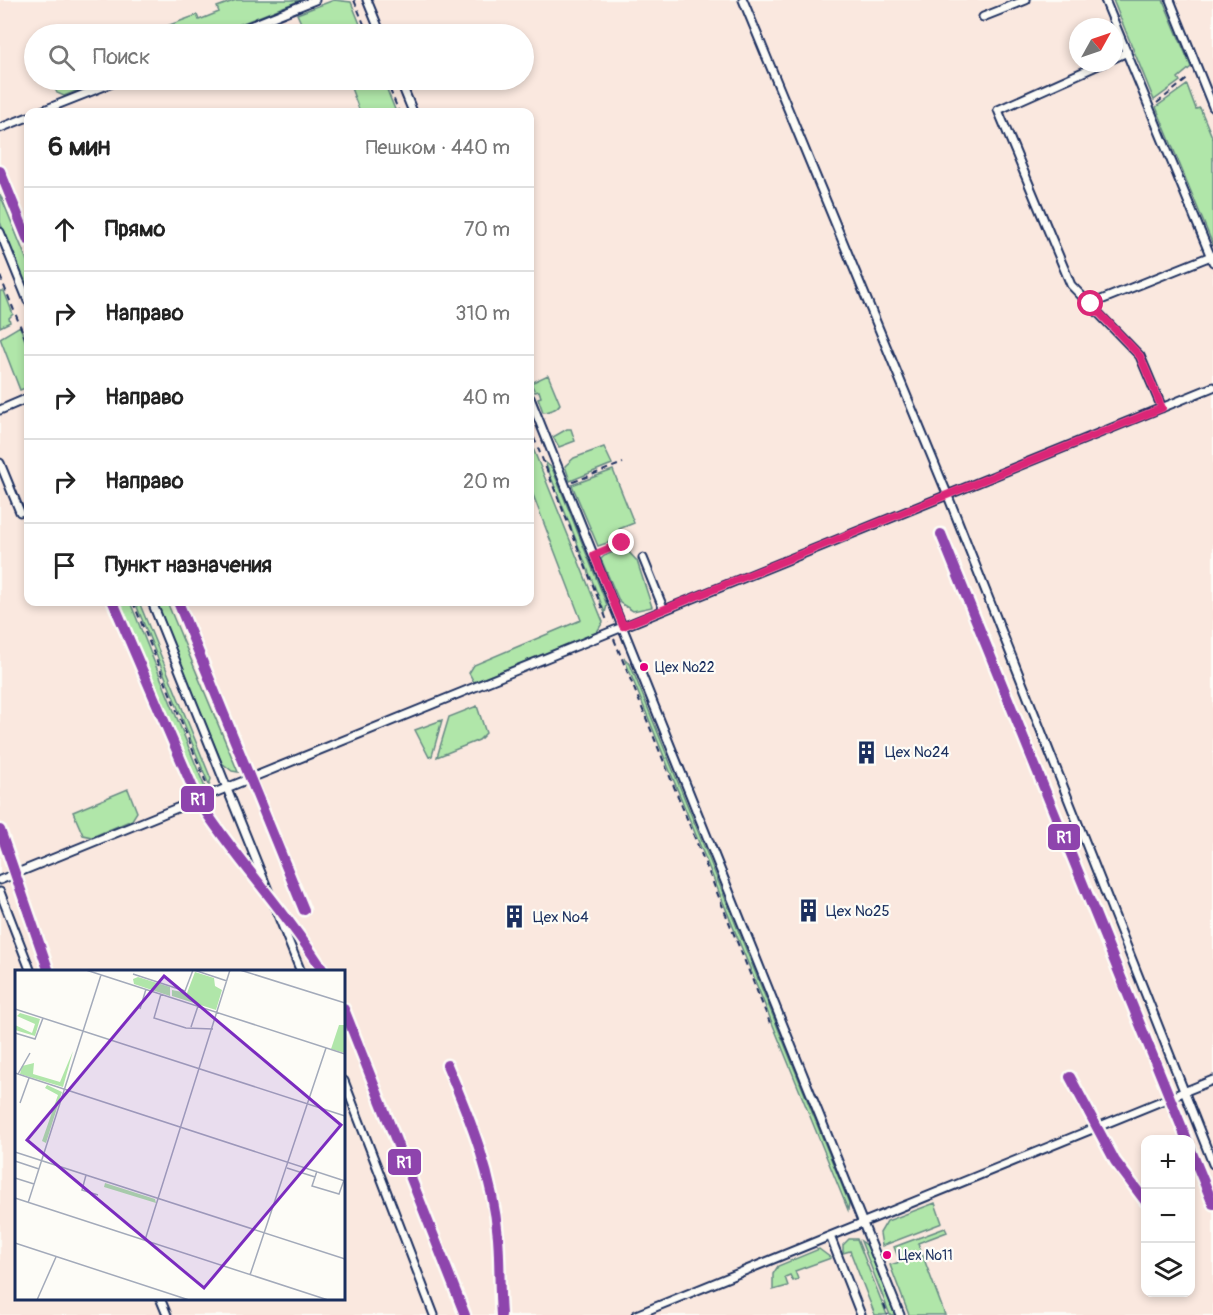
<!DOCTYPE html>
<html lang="ru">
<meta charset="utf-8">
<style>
body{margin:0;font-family:Pangolin,sans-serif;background:#f2f2f2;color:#222}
.controls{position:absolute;right:18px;bottom:18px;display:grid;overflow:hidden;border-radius:12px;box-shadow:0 3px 9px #0003}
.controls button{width:54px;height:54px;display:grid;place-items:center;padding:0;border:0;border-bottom:2px solid #e0e0e0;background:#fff;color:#222;font:30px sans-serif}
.compass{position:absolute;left:1069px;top:18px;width:54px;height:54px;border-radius:50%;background:#fff;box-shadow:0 3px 9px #0003;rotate:50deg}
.stop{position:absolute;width:18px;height:18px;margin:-14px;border:4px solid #db2777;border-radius:50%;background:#fff}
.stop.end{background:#db2777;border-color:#fff;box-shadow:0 2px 6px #0008}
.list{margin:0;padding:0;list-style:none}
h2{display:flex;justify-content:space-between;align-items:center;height:78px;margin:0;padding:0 24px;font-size:26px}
h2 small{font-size:20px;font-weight:400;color:#767676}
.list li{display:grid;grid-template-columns:39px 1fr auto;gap:18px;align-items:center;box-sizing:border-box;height:84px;padding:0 24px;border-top:2px solid #e0e0e0}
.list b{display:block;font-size:22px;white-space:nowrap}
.list em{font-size:20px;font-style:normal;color:#767676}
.icon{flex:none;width:33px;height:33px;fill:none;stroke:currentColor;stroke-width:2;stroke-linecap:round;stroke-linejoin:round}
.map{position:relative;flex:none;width:1213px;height:1315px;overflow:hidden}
.search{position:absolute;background:#fff;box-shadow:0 3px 9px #0003;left:24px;top:24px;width:510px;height:66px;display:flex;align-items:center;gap:15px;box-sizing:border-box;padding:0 21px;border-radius:33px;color:#767676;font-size:22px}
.panel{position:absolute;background:#fff;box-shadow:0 3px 9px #0003;left:24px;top:108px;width:510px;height:498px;border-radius:12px}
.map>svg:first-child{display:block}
</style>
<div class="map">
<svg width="1213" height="1315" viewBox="0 0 1213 1315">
<rect width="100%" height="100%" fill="#fdfcf7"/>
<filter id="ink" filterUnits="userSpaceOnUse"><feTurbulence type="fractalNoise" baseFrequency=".0167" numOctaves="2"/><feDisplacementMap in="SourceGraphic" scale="12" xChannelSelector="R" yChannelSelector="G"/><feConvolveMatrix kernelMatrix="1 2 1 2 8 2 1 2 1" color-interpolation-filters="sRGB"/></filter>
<g filter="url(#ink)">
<path fill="#fae8df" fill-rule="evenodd" d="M0,0h1213v1315h-1213zM1078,27h36v36h-36zM34,34h490v46h-490zM28,112h502v490h-502zM16,972h328v326h-328zM1146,1140h44v152h-44z"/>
<path fill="#b0e6a9" stroke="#668a84" stroke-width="1.5" d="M236,0h65l-86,34h-70l52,-19 2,5 20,-8 -2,-5z
M334,0l17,2 13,32h-58l-9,-20z
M1113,0h50l28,67 -13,11 2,3 -26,19z
M51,80h53l-40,16 -7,-3z
M372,80h11l13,32h-36l-9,-24z
M1187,85l9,24 4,-1 13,31v106l-57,-138z
M0,194l28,69v29l-28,-70z
M0,291h4l9,23 -4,4 1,4 -10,5z
M20,326l8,23v38l-8,3 -20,-52z
M548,375l12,29c-3,5 -11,8 -17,8l-5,-14 3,-1 -2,-6 -4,1 -4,-9z
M567,429h4l4,12 -16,6 -6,-10z
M530,441l73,181 -6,10 -123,50 -5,-9 5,-8 107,-45 -51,-133z
M604,447l8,17 -42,17 -5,-15 9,-8z
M545,462l7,6 55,137 -2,8z
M613,470l21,53 -15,6 3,9 -24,8 -26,-61z
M620,549h6l11,12 15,46 -19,4 -13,-8 -19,-44 3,-3z
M117,602h13l76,188 -8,3z
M135,602h4l72,177 -2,6z
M155,602h12l71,170 -6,-1 -10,-8z
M624,658l6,6 219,539 -1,7z
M477,706l9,27 -7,7 -42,17 12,-40z
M442,720l-10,36 -3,1 -14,-27z
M128,789l9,23 -5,8 -40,17 -9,-2 -10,-23z
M935,1203l7,20 -60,23 -2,-13 7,-12z
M945,1228l2,4 -29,11 27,72h-36l-19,-50 10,-3 -6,-15z
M849,1239h8l30,76h-12l-25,-64 -7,2v-8z
M861,1241l7,5 27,69h-5z
M819,1249l12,9 -36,13 3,8 -5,2 -3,-6 -5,2 3,9 -15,4v-16l5,-8z"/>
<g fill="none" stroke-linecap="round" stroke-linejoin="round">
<defs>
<path id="service" d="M367,0l14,34
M743,0l205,496 265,668
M1105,0l108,262
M1170,0l43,107
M983,17l43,-17
M230,34l85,-34
M1114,58l13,-6
M1103,63l-105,47 73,175 69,71 22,52
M400,80l13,32
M39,112l81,-32
M0,128l28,-11
M0,232l28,69
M1091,304l120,-48
M530,398l370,917
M0,410l28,-12
M0,463l20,49
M643,558l21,52
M152,602l149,370
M0,880l1213,-493
M0,892l31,80
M344,1081l90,234
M830,1236l31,79
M160,1298l7,17
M636,1315l577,-235"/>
</defs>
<use href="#service" stroke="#1b2f5e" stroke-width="11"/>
<path stroke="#1b2f5e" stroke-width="2" stroke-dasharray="6 4.5" stroke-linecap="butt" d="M354,0l14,34
M386,80l13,32
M1157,103l33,-26
M0,276l28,69
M530,428l78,195
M573,482l50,-19
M603,551l19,-8h10
M133,602l74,183
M614,639l156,384
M884,1304l4,11"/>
<use href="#service" stroke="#fdfcf7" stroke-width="7"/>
<defs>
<path id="rail-1" d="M0,171l28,69
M941,534l246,606
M113,602l85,198c38,60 88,111 126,172
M178,602l126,308
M0,830l49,142
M344,1009l121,306
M447,1065c24,56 46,111 51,172 2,26 1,52 3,78
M1070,1077l45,84 31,41
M1190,1148l23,56"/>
</defs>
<use href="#rail-1" stroke="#fdfcf7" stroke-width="15"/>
<use href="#rail-1" stroke="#8e44ad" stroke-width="10"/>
</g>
</g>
<g fill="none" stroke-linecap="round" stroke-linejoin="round" filter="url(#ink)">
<path stroke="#db2777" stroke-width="8" d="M622,543l-28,12 29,71 539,-218 -22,-52 -49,-52"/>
</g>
<defs>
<symbol id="building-bare" viewBox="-9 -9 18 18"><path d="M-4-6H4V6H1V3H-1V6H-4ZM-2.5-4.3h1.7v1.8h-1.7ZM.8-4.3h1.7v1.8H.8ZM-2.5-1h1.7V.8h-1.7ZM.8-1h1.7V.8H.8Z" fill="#1b2f5e" stroke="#fdfcf7" stroke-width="2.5" paint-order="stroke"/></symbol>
</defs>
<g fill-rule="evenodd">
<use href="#building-bare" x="850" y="736" width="33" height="33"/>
<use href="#building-bare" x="792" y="894" width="33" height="33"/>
<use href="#building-bare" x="498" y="900" width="33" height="33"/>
</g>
<g fill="#e5007d" stroke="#fdfcf7" stroke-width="2">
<circle cx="644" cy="667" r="5"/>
<circle cx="887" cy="1255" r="5"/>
</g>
<g text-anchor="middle" stroke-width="4.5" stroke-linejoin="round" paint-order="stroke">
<g font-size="14" fill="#1b2f5e" stroke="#fdfcf7" text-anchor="start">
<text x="655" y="672">Цех №22</text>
<text x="898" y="1260">Цех №11</text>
</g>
<g font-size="15" fill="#1b2f5e" stroke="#fdfcf7" text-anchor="start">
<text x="885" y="757">Цех №24</text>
<text x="826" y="916">Цех №25</text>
<text x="533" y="922">Цех №4</text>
</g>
</g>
<g transform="translate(15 970)">
<rect width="330" height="330" fill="#fdfcf7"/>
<path d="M180,2l19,6 1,8 7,4 -6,20 -44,-14v-6l15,3zM123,7l32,10v9l-36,-12 -1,-5zM5,43l20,6 -5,17 -20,-6v-5l17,8 3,-9 -18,-8zM324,55h6v28l-14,-4zM58,81l-10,36 -43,-13 2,-8 12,-3 -1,11 27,8zM32,115l15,7 -16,51 -4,-2 16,-46 -13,-7zM90,213l50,16 1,4 -52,-16z" fill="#b0e6a9"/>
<path fill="none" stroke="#a3aaba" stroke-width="1.5" d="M71,0l259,84M179,0l33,11M195,0h23M225,0l105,33M118,4l52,17 8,-21M146,24l-7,24 32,10 27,1M0,39l330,107M125,39l6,-20M176,57l7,-21M0,63l20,6 8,-21M0,103l330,108M3,104l12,-21M5,133l9,-25M0,182l330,107M0,191l24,8M272,198l28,9M302,201l-5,15 27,8 5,-14M71,205l-4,15 16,5M0,208l19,6M0,228l313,102M13,233l73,-228M130,270l85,-270M0,273l174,57M235,305l76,-227M22,330l19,-43"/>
<path fill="#7b2cbf" fill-opacity="0.15" stroke="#7b2cbf" stroke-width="3" d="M149,6l177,149 -137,163 -177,-148z"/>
<rect width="330" height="330" fill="none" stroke="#1b2f5e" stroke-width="3"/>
</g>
<g stroke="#fdfcf7" stroke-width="2">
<rect x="180" y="785" width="35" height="28" rx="6" fill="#8e44ad"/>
<rect x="1047" y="823" width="34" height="28" rx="6" fill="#8e44ad"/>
<rect x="387" y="1148" width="35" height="28" rx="6" fill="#8e44ad"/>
</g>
<g font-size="16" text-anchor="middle" font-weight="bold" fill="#fff">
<text x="198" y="805">R1</text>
<text x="1064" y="843">R1</text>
<text x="404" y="1168">R1</text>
</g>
</svg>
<div class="controls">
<button>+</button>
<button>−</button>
<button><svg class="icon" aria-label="layers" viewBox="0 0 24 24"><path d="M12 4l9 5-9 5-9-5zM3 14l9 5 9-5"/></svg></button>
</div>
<svg class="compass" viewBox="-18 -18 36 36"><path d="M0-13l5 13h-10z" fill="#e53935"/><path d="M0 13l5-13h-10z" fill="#767676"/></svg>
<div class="stop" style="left:1091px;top:304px"></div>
<div class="stop end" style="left:622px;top:543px"></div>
<div class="search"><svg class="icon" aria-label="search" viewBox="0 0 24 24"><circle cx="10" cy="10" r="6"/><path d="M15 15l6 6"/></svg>Поиск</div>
<section class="panel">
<h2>6 мин<small>Пешком · 440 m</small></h2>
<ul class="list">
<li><svg class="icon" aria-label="ahead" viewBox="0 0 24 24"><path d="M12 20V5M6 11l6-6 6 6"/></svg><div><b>Прямо</b></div><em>70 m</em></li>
<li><svg class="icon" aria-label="right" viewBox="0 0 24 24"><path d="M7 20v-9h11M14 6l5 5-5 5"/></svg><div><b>Направо</b></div><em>310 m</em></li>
<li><svg class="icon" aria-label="right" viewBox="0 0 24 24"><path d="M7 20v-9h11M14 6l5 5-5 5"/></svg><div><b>Направо</b></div><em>40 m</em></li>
<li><svg class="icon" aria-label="right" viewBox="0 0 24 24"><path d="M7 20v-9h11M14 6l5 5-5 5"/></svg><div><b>Направо</b></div><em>20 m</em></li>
<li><svg class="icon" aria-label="arrive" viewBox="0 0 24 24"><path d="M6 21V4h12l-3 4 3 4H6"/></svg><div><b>Пункт назначения</b></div></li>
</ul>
</section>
</div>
